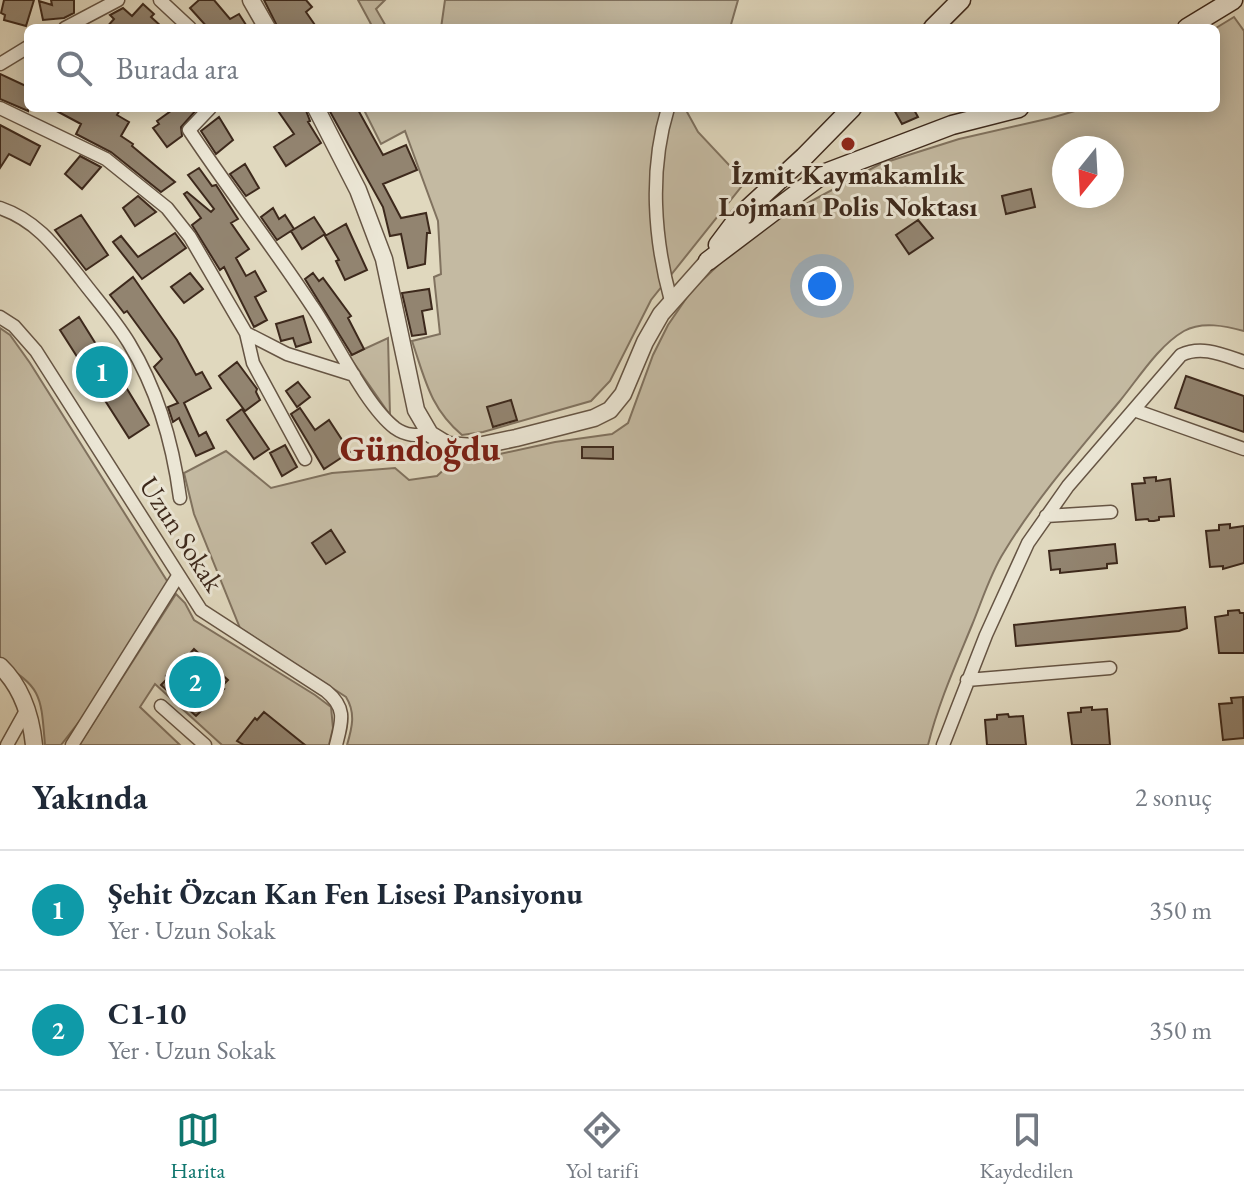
<!DOCTYPE html>
<html lang="tr">
<meta charset="utf-8">
<style>
body{margin:0;font-family:"EB Garamond",serif;background:#f2f2f3;color:#1f2937}
.compass{position:absolute;left:1052px;top:136px;width:72px;height:72px;border-radius:50%;background:#fff;box-shadow:0 4px 20px #0003;rotate:198deg}
.you{position:absolute;left:822px;top:286px;width:28px;height:28px;margin:-20px;border:6px solid #fff;border-radius:50%;background:#1a73e8;box-shadow:0 0 0 12px #1a73e833}
.badge{display:grid;place-items:center;width:52px;height:52px;border-radius:50%;background:#0f766e;color:#fff;font-size:26px;font-weight:700}
.pin{position:absolute;translate:-50% -50%;border:4px solid #fff;box-shadow:0 2px 8px #0006}
.list{margin:0;padding:0;list-style:none}
h2{display:flex;justify-content:space-between;align-items:center;height:104px;margin:0;padding:0 32px;font-size:34px}
h2 small{font-size:26px;font-weight:400;color:#747a83}
.list li{display:grid;grid-template-columns:52px 1fr auto;gap:24px;align-items:center;box-sizing:border-box;height:120px;padding:0 32px;border-top:2px solid #e0e1e3}
.list b{display:block;font-size:30px;white-space:nowrap}
.list p{margin:0;font-size:26px;white-space:nowrap;color:#747a83}
.list em{font-size:26px;font-style:normal;color:#747a83}
.icon{flex:none;width:44px;height:44px;fill:none;stroke:currentColor;stroke-width:2;stroke-linecap:round;stroke-linejoin:round}
.map{position:relative;flex:none;width:1244px;height:745px;overflow:hidden}
.search{position:absolute;background:#fff;box-shadow:0 4px 20px #0003;left:24px;right:24px;top:24px;height:88px;display:flex;align-items:center;gap:20px;box-sizing:border-box;padding:0 28px;border-radius:12px;color:#747a83;font-size:30px}
.sheet{height:344px;background:#fff}
nav{display:flex;justify-content:space-around;align-items:center;box-sizing:border-box;height:112px;border-top:2px solid #e0e1e3;background:#fff;font-size:22px;color:#747a83}
nav a{display:grid;justify-items:center;gap:4px}
nav .on{color:#0f766e}
.map>svg:first-child{display:block}
</style>
<div class="map">
<svg width="1244" height="745" viewBox="0 0 1244 745">
<rect width="100%" height="100%" fill="#e0d8be"/>
<filter id="stains"><feTurbulence type="fractalNoise" baseFrequency=".0025" numOctaves="4"/><feColorMatrix values="0 0 0 0 .2 0 0 0 0 .09 0 0 0 0 .02 0 0 0 .5 -.17"/></filter>
<radialGradient id="worn" r=".72"><stop offset=".6" stop-color="#630" stop-opacity="0"/><stop offset="1" stop-color="#630" stop-opacity=".3"/></radialGradient>
<path fill="#c4baa2" stroke="#80725f" stroke-width="2" fill-rule="evenodd" d="M358,0h27l-9,9 11,19h-23l7,-4z
M445,0h293l-8,28h-289z
M1234,17l10,14v300c-18,-5 -42,-10 -60,0 -26,15 -46,48 -65,71 -40,48 -83,97 -115,150 -14,22 -22,49 -32,73 -16,39 -34,79 -44,120h-581c5,-17 9,-32 -1,-48l-106,-69 -46,-114 -10,-41 42,-22 45,37 61,-15 63,-5 14,12 28,-4 12,-11 106,-23 57,-8 16,-11 25,-68 15,-30 24,-35 40,-38 33,-26 115,-62 79,-25 92,-21 34,-10h131v-80zM1064,148h48v48h-48z
M363,108h326l-2,4 11,20 47,50 -94,118 -41,81 -19,20 -108,31 -21,3c-32,-27 -37,-56 -50,-94l28,-7 -6,-57 7,-3 -3,-53 -33,-90 -24,13z
M0,328l10,7 20,28 139,221 -77,121 -31,40h-16c-4,-46 -2,-59 -45,-82z
M388,338l2,77 -41,-59z
M176,594l9,9 9,17 121,75 16,12 2,21 -4,17h-107l-67,-61 -15,23 40,38h-101z"/>
<path fill="#928470" stroke="#3d291c" stroke-width="2" d="M4,0h30l-8,26 -22,-6 1,-5 -4,-2z
M51,0h23v13l-10,5 -21,2 -4,-19 13,4z
M199,0h15l16,19 9,-5 9,14h-40l-18,-20z
M264,0h42l6,7 -6,5 11,16h-39z
M143,4l11,10 -3,3 12,11h-57l8,-9 -4,-4 13,-7 9,8z
M0,74l28,13v24l-28,-12z
M51,108h70l-4,7 12,7 -8,14 12,8 -1,2 43,36 -14,10 -50,-40 -35,-18 5,-10z
M175,108h23l-17,19 1,9 -15,11 -14,-19 6,-4 -2,-3z
M276,108h29l5,13 -2,1 13,21 -35,23 -12,-19 20,-13z
M328,108h29l26,47 23,-10 11,25 -34,14 18,34 25,-5 4,20h-3l-2,31 -17,4 -7,-34 -11,2 -7,-29z
M893,108h20l5,9 -16,7z
M219,117l14,23 -17,14 -15,-23z
M0,125l40,21 -10,19 -21,-11 -9,14z
M80,156l21,11 -19,22 -17,-15z
M245,164l14,24 -13,8 -16,-22z
M199,168l13,18 4,-1 22,34 -7,4 18,26 -13,9 10,18 9,-5 11,20 -11,6 12,23 -13,7 -30,-60 -4,3 -28,-45 9,-7 -17,-24 3,-2 24,20 3,-3 -26,-34z
M1031,189l4,18 -29,7 -4,-18z
M138,196l18,16 -21,14 -12,-18z
M273,208l6,11 6,-4 9,14 -17,11 -16,-23z
M81,215l27,40 -22,15 -31,-40z
M314,217l11,17 -23,15 -11,-18z
M918,220l15,18 -24,16 -13,-19z
M346,224l21,46 -22,10 -9,-19 3,-1 -14,-24z
M175,233l11,15 -44,31 -29,-37 8,-6 17,21z
M190,273l13,16 -19,14 -13,-16z
M313,273l6,8 4,-3 28,38 -3,2 16,31 -12,6 -47,-76z
M133,277l44,63 19,35 6,-3 9,16 -27,15 15,33 7,-4 8,16 -18,8 -17,-38 -6,4 -5,-15 10,-4 -24,-36 8,-8 -35,-48 -3,2 -14,-18z
M429,289l3,20 -10,2 4,23 -14,2 -10,-43z
M303,316l8,26 -15,5 -3,-9 -12,3 -5,-17z
M79,317l25,40 3,-1 42,69 -20,13 -69,-108z
M237,362l20,27 -1,3 4,8 -15,11 -26,-35z
M1186,376l58,20v36l-69,-24z
M298,382l12,15 -13,10 -11,-16z
M511,400l6,20 -24,7 -6,-20z
M300,408l15,22 14,-10 21,32 -26,17 -33,-55z
M242,409l27,40 -15,10 -27,-39z
M285,445l12,22 -15,9 -12,-23z
M582,447h31v12l-31,-1z
M1156,477v4l14,-2 4,37 -15,1v3l-5,1h-5l-1,-2 -12,1 -4,-36 13,-1 -1,-5z
M1230,524v4l14,-2v37l-21,6v-3l-13,1 -4,-36 13,-1v-5z
M331,530l14,22 -19,12 -14,-21z
M1115,544l2,19 -10,1v4l-47,5v-4l-9,1 -2,-19z
M1185,607l2,21 -8,3 -163,15 -2,-21z
M1239,610l1,3h4v40h-25l-4,-36 13,-2v-4z
M194,649l34,31 -7,7 3,2 -28,27 -35,-31 7,-7 -2,-2 19,-21 2,2z
M1243,697l1,41 -21,2 -4,-36 13,-1 -1,-5z
M1092,707v3l15,-1 3,36h-38l-4,-32 13,-1v-4z
M264,712l41,33h-61l-7,-4 18,-23 2,2z
M1008,714l1,3 14,-1 3,29h-39l-2,-25 12,-1v-4z"/>
<g fill="none" stroke-linecap="round" stroke-linejoin="round">
<defs>
<path id="minor" d="M160,0l30,28
M65,28l53,-28
M0,64l28,-17
M0,108l106,51 61,49 23,29 56,96 7,30 52,96
M210,108l-21,22c40,60 84,117 123,176 23,33 53,99 83,122 11,8 22,8 35,6
M668,108c-19,62 -14,131 3,193
M0,208c38,13 57,41 81,71 16,21 34,41 48,64 28,46 44,102 51,155
M0,317l14,9 22,25 165,259 125,81c21,17 16,30 10,54
M246,333l41,21 67,21
M1134,410l110,39
M1046,516l65,-4
M967,680l143,-12
M161,706l44,39
M7,745l20,-36
M72,745l106,-169
M943,745l43,-110 42,-92 40,-57 113,-131c21,-10 42,0 63,7"/>
<path id="tertiary" d="M251,0l16,28
M316,108l42,82 26,69 32,151 14,24 18,11 25,2 43,-9 78,-20 16,-8 13,-16 22,-52 16,-28 47,-53
M0,666c22,21 31,50 34,79"/>
<path id="secondary" d="M933,28l28,-28
M1187,28l46,-28
M718,245l21,-28 65,-60 48,-49
M708,261l115,-87 129,-49 67,-17"/>
</defs>
<use href="#minor" stroke="#654" stroke-width="15"/>
<use href="#tertiary" stroke="#654" stroke-width="19"/>
<use href="#secondary" stroke="#3d291c" stroke-width="21"/>
<use href="#minor" stroke="#ebe6d5" stroke-width="12"/>
<use href="#tertiary" stroke="#ebe6d5" stroke-width="16"/>
<use href="#secondary" stroke="#ebe6d5" stroke-width="18"/>
</g>
<circle fill="#8f2418" stroke="#ebe6d5" stroke-width="3" cx="848" cy="144" r="8"/>
<g text-anchor="middle" stroke-width="6" stroke-linejoin="round" paint-order="stroke">
<g font-size="28" font-weight="bold" fill="#3d291c" stroke="#ebe6d5">
<text x="848" y="184">İzmit Kaymakamlık<tspan x="848" dy="32">Lojmanı Polis Noktası</tspan></text>
</g>
<g font-size="28" fill="#3d291c" stroke="#ebe6d5">
<text transform="translate(182 534) rotate(57)" y="10">Uzun Sokak</text>
</g>
<g font-size="36" font-weight="bold" fill="#7a1f14" stroke="#ebe6d5">
<text x="420" y="461">Gündoğdu</text>
</g>
</g>
<rect width="100%" height="100%" filter="url(#stains)"/>
<rect width="100%" height="100%" fill="url(#worn)"/>
</svg>
<svg class="compass" viewBox="-18 -18 36 36"><path d="M0-13l5 13h-10z" fill="#e53935"/><path d="M0 13l5-13h-10z" fill="#747a83"/></svg>
<div class="you"></div>
<div class="pin badge" style="left:102px;top:372px;background:#0f9aa8">1</div>
<div class="pin badge" style="left:195px;top:682px;background:#0f9aa8">2</div>
<div class="search"><svg class="icon" aria-label="search" viewBox="0 0 24 24"><circle cx="10" cy="10" r="6"/><path d="M15 15l6 6"/></svg>Burada ara</div>
</div>
<section class="sheet">
<h2>Yakında<small>2 sonuç</small></h2>
<ul class="list">
<li><span class="badge" style="background:#0f9aa8">1</span><div><b>Şehit Özcan Kan Fen Lisesi Pansiyonu</b><p>Yer · Uzun Sokak</p></div><em>350 m</em></li>
<li><span class="badge" style="background:#0f9aa8">2</span><div><b>C1-10</b><p>Yer · Uzun Sokak</p></div><em>350 m</em></li>
</ul>
</section>
<nav>
<a class="on"><svg class="icon" aria-label="map" viewBox="0 0 24 24"><path d="M3 6l6-2 6 2 6-2v14l-6 2-6-2-6 2zM9 4v14M15 6v14"/></svg>Harita</a>
<a><svg class="icon" aria-label="directions" viewBox="0 0 24 24"><path d="M12 3l9 9-9 9-9-9zM9 14v-3h6M13 9l2 2-2 2"/></svg>Yol tarifi</a>
<a><svg class="icon" aria-label="saved" viewBox="0 0 24 24"><path d="M7 4h10v16l-5-4-5 4z"/></svg>Kaydedilen</a>
</nav>
